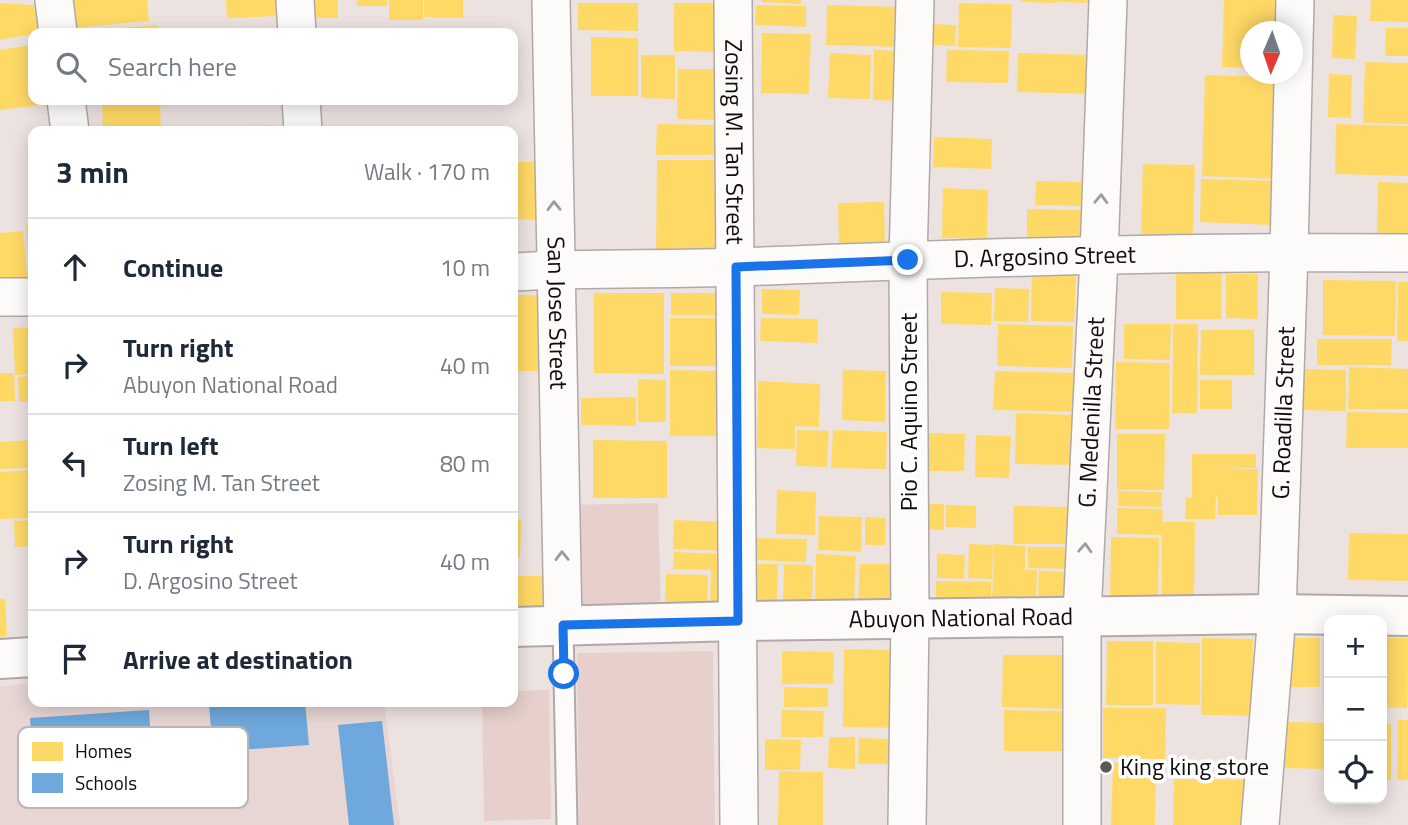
<!DOCTYPE html>
<meta charset="utf-8">
<style>
body{margin:0;font-family:"Titillium Web",sans-serif;background:#f6f6f7;color:#1f2937}
.controls{position:absolute;right:21px;bottom:21px;display:grid;overflow:hidden;border-radius:14px;box-shadow:0 4px 18px #0003}
.controls button{width:63px;height:63px;display:grid;place-items:center;padding:0;border:0;border-bottom:2px solid #e0e1e3;background:#fff;color:#1f2937;font:35px sans-serif}
.compass{position:absolute;left:1240px;top:21px;width:63px;height:63px;border-radius:50%;background:#fff;box-shadow:0 4px 18px #0003;rotate:182deg}
.stop{position:absolute;width:21px;height:21px;margin:-16px;border:5px solid #1a73e8;border-radius:50%;background:#fff}
.stop.end{background:#1a73e8;border-color:#fff;box-shadow:0 2px 7px #0008}
.list{margin:0;padding:0;list-style:none}
h2{display:flex;justify-content:space-between;align-items:center;height:91px;margin:0;padding:0 28px;font-size:30px}
h2 small{font-size:23px;font-weight:400;color:#747a83}
.list li{display:grid;grid-template-columns:46px 1fr auto;gap:21px;align-items:center;box-sizing:border-box;height:98px;padding:0 28px;border-top:2px solid #e0e1e3}
.list b{display:block;font-size:26px;white-space:nowrap}
.list p{margin:0;font-size:23px;white-space:nowrap;color:#747a83}
.list em{font-size:23px;font-style:normal;color:#747a83}
.icon{flex:none;width:38px;height:38px;fill:none;stroke:currentColor;stroke-width:2;stroke-linecap:round;stroke-linejoin:round}
.map{position:relative;flex:none;width:1408px;height:825px;overflow:hidden}
.search{position:absolute;background:#fff;box-shadow:0 4px 18px #0003;left:28px;top:28px;width:490px;height:77px;display:flex;align-items:center;gap:18px;box-sizing:border-box;padding:0 24px;border-radius:14px;color:#747a83;font-size:26px}
.panel{position:absolute;background:#fff;box-shadow:0 4px 18px #0003;left:28px;top:126px;width:490px;height:581px;border-radius:14px}
.map>svg:first-child{display:block}
</style>
<div class="map">
<svg width="1408" height="825" viewBox="0 0 1408 825">
<rect width="100%" height="100%" fill="#ece3e1"/>
<path fill="#e7d6d3" d="M33,682v20h351l16,123h-400v-138z"/>
<path fill="#e7d0cc" d="M658,503l3,102 -91,2 -2,-102z
M713,651l2,174h-136l-2,-172z
M549,690l2,129 -67,2 -2,-119h31v-11z"/>
<path fill="#ffd966" d="M70,0h77l2,21 -76,7z
M226,0h54l1,16 -54,2z
M311,0h27v18h-27z
M357,0h30v6h-30z
M389,0h34v20h-34z
M424,0h39v18l-39,-1z
M762,0h39v4l-39,-2z
M1021,0h36v3l-36,-1z
M1058,0h36v3l-36,-1z
M1224,0h55l-1,32h-28v36l-28,-1z
M1371,0h37v22l-38,-1z
M0,3l34,2 5,28 -39,7z
M578,3h60v28l-60,-1z
M674,3h40v49l-40,-1z
M959,3l53,1 -1,44 -53,-1z
M756,5l50,1v21l-51,-2z
M827,5l76,2 -1,40 -76,-2z
M1333,15l24,1 -2,43 -23,-1z
M933,24l23,1 -1,21 -22,-1z
M158,25l1,8h-73l-1,-2z
M1386,28h22v28h-23z
M762,33l49,1 -2,60 -48,-1z
M591,37l47,1v58h-47z
M33,45v55h15v4l-48,6v-60z
M874,50l29,1 -2,50 -28,-1z
M947,50l62,1 -1,32 -62,-1z
M830,53l41,2 -1,44 -42,-1z
M1018,53l74,2 -1,39 -74,-2z
M641,55h34v44l-34,-1z
M1365,62l43,1v61l-45,-1z
M678,69h40l-1,51 -40,-1z
M1329,74l23,1 -1,43 -23,-1z
M1205,75l75,2 -3,102 -75,-3z
M102,100h58l1,31h-58z
M657,124l60,1v30h-61z
M1336,124l72,2v50l-73,-2z
M275,125v6h-65v-4z
M934,137l58,2 -1,30 -58,-2z
M657,160h69l-1,96 -69,-1z
M513,162h29l-1,58 -28,-1z
M1143,164l52,1 -2,73 -52,-2z
M1201,179l76,2 -2,44 -75,-3z
M1036,181l47,1 -1,24 -47,-1z
M1378,182l30,1v51l-31,-1z
M943,188l45,2 -1,49 -45,-1z
M884,202l1,43 -46,1 -1,-43z
M1027,209l56,1 -1,33 -55,-1z
M33,225v54h-2l-5,-53z
M23,231l5,53 -28,2v-53z
M1176,272h46l-1,47h-45z
M1032,274l44,1 -2,47 -43,-1z
M1226,274h32v45l-32,-1z
M1323,280l73,1 -1,55 -72,-1z
M1398,282h10v59h-11z
M995,288l34,1 -1,33 -34,-1z
M762,289l38,1 -1,25 -37,-1z
M941,292l51,1 -1,32 -50,-1z
M594,293h70v81l-70,-1z
M671,293h46v22h-46z
M513,295h33v76h-33z
M670,318h51l-1,48h-50z
M761,318l57,1 -1,24 -57,-2z
M998,324l75,2 -1,42 -75,-2z
M1124,324h47l-1,36 -46,-1z
M1173,324h25l-1,89h-25z
M33,327v47l-18,1 -2,-47z
M1201,330h53v45h-54z
M1317,339h75l-1,26h-74z
M1116,362l54,1 -1,66h-54z
M1349,367l59,2v40h-60z
M1302,369l44,1v41l-45,-1z
M670,370l56,1v65h-56z
M843,370l43,1 -1,51 -43,-2z
M995,371l83,2 -2,39 -83,-2z
M0,373h14l1,28h-15z
M33,376v25l-14,1 -1,-25z
M638,379l28,1v42h-28z
M1200,380h32v29h-32z
M758,381l62,3 -1,43 -24,-1v23l-38,-1z
M636,397v29l-55,-1v-27z
M1347,412l61,1v35h-62z
M1016,413l59,2 -1,50 -59,-1z
M797,430l32,1 -2,36 -31,-1z
M833,430l54,2 -1,37 -55,-1z
M927,433l38,1 -1,37h-39z
M1117,434h48l-1,56h-47z
M976,435l35,1 -2,42 -34,-1z
M33,440v28l-33,1v-27z
M593,440l74,1v57h-74z
M1192,454h64v14h-43l45,1 -1,46h-39v-18h-2l-1,22h-30l1,-21h6z
M33,470v48l-33,1v-47z
M777,490l39,2 -1,43 -39,-1z
M1118,491l44,1v15l-44,-1z
M922,504h22v26l-23,-1z
M946,505l30,1v22l-30,-1z
M1014,506l59,1v37h-60z
M1117,508l46,1 -1,13h33l-1,79h-32v-66l-45,-1z
M819,516l43,1 -1,35 -43,-2z
M865,517l21,1 -1,27h-20z
M513,519l8,1 -1,38h-7z
M33,520v26l-18,1 -1,-26z
M674,520l51,2 -1,29 -51,-2z
M1349,533l59,1v47l-60,-1z
M1111,537l48,1 -1,62h-48z
M754,538l53,1 -1,23 -52,-2z
M969,544l24,1 -1,34 -24,-1z
M994,544l31,2v24h12l-1,35 -44,-1z
M1028,547h44v22l-44,-1z
M33,550v46h-3l-2,-45z
M674,552l47,2 12,58h-23l1,-42 -38,-1z
M816,554l40,2 -2,47 -39,-2z
M937,554l28,1 -1,24 -27,-1z
M755,564h23l-1,40 -23,-1z
M784,564l29,1 -1,39h-29z
M860,564h36l-1,41 -37,-1z
M1039,571l33,1v31h-34z
M666,574l42,1 -1,28 -42,-1z
M513,576h36v36l-36,-1z
M936,581l55,1v20l-55,-2z
M0,599h5l2,37 -7,1z
M1323,637h6v71h-6z
M1202,638l51,1 -1,77 -51,-1z
M1290,638h30v49h-30z
M1382,638h26l-1,70h-25z
M1107,641h46v64h-47z
M1156,642l44,1v62l-44,-1z
M844,649l60,1 -1,78 -60,-1z
M782,651l52,1 -1,32h-51z
M1003,655h66l-1,54 -66,-2z
M784,687l44,1v19h-44z
M1103,708h63l-1,51 -62,-1z
M782,710l42,1 -1,26h-42z
M1004,710l62,1v40h-62z
M1398,720h10v60h-11z
M1285,722l43,1 -1,46 -42,-1z
M1382,724h9v56h-9z
M829,737h26v32l-27,-1z
M859,738l32,1 -1,25h-32z
M765,739l36,1 -1,30h-35z
M1113,763h43l-1,62h-44z
M779,771l44,1v53h-45z
M1174,779l73,1 -1,45h-73z"/>
<path fill="#6fa8dc" d="M247,702h58l4,43 -96,7 -4,-47z
M149,710l4,63 -119,8 -4,-63z
M382,721l12,104h-45l-11,-100z"/>
<g fill="none" stroke-linecap="round" stroke-linejoin="round">
<defs>
<path id="service" d="M563,625l4,200"/>
<g id="minor">
<path d="M54,0l4,33"/>
<path d="M295,0l2,33"/>
<path id="s1" d="M551,0l12,625"/>
<path id="s2" d="M733,0l6,825"/>
<path d="M66,100l4,31"/>
<path d="M301,100l2,31"/>
<path id="s3" d="M513,272c76,-5 152,-2 227,-5 223,-9 446,-16 668,-14"/>
<path d="M0,297h33"/>
<path d="M907,825l3,-206 -2,-359 7,-260"/>
<path id="s4" d="M1082,825v-209l17,-359 9,-257"/>
<path id="s5" d="M1260,825l17,-211 12,-362 6,-252"/>
</g>
<g id="tertiary">
<path id="s6" d="M513,627l225,-6 539,-7 131,2"/>
<path d="M0,659l33,-2"/>
</g>
</defs>
<use href="#service" stroke="#b0a9a8" stroke-width="23"/>
<use href="#minor" stroke="#b0a9a8" stroke-width="40"/>
<use href="#tertiary" stroke="#b0a9a8" stroke-width="42"/>
<use href="#service" stroke="#fcfbfa" stroke-width="19"/>
<use href="#minor" stroke="#fcfbfa" stroke-width="37"/>
<use href="#tertiary" stroke="#fcfbfa" stroke-width="38"/>
</g>
<defs><path id="oneway-chevron" d="M-2-3.5L2.5 0L-2 3.5" fill="none" stroke-width="1.6" stroke-linecap="round" stroke-linejoin="round" transform="scale(1.75)"/></defs>
<g stroke="#9e9c9b">
<use href="#oneway-chevron" transform="translate(1101 199) rotate(-88)"/>
<use href="#oneway-chevron" transform="translate(554 206) rotate(-91)"/>
<use href="#oneway-chevron" transform="translate(1085 548) rotate(-87)"/>
<use href="#oneway-chevron" transform="translate(562 556) rotate(-91)"/>
</g>
<g fill="none" stroke-linecap="round" stroke-linejoin="round">
<path stroke="#1a73e8" stroke-width="9" d="M564,674l-1,-49 175,-4 -2,-354 172,-7"/>
</g>
<circle fill="#5e5857" stroke="#fff" stroke-width="2.5" cx="1106" cy="767" r="7"/>
<g text-anchor="middle" stroke-width="7" stroke-linejoin="round" paint-order="stroke">
<g font-size="24" fill="#120d0c" stroke="#fff">
<text dy="8" stroke="none"><textPath href="#s2" startOffset="142">Zosing M. Tan Street</textPath></text>
<text dy="8" stroke="none"><textPath href="#s3" startOffset="532">D. Argosino Street</textPath></text>
<text dy="8" stroke="none"><textPath href="#s1" startOffset="313">San Jose Street</textPath></text>
<text transform="translate(909 412) rotate(-90)" y="8">Pio C. Aquino Street</text>
<text dy="8" stroke="none"><textPath href="#s4" startOffset="413">G. Medenilla Street</textPath></text>
<text dy="8" stroke="none"><textPath href="#s5" startOffset="413">G. Roadilla Street</textPath></text>
<text dy="8" stroke="none"><textPath href="#s6" startOffset="448">Abuyon National Road</textPath></text>
</g>
<g font-size="24" fill="#120d0c" stroke="#fff" text-anchor="start">
<text x="1120" y="775">King king store</text>
</g>
</g>
<rect x="18" y="727" width="230" height="81" rx="10" fill="#fff" stroke="#b8b6b6" stroke-width="2"/>
<rect x="32" y="742" width="31" height="19" fill="#ffd966"/>
<rect x="32" y="773" width="31" height="20" fill="#6fa8dc"/>
<g font-size="19" fill="#120d0c">
<text x="75" y="758">Homes</text>
<text x="75" y="790">Schools</text>
</g>
</svg>
<div class="controls">
<button>+</button>
<button>−</button>
<button><svg class="icon" aria-label="locate" viewBox="0 0 24 24"><circle cx="12" cy="12" r="6"/><path d="M12 2v4M12 18v4M2 12h4M18 12h4"/></svg></button>
</div>
<svg class="compass" viewBox="-18 -18 36 36"><path d="M0-13l5 13h-10z" fill="#e53935"/><path d="M0 13l5-13h-10z" fill="#747a83"/></svg>
<div class="stop" style="left:564px;top:674px"></div>
<div class="stop end" style="left:908px;top:260px"></div>
<div class="search"><svg class="icon" aria-label="search" viewBox="0 0 24 24"><circle cx="10" cy="10" r="6"/><path d="M15 15l6 6"/></svg>Search here</div>
<section class="panel">
<h2>3 min<small>Walk · 170 m</small></h2>
<ul class="list">
<li><svg class="icon" aria-label="ahead" viewBox="0 0 24 24"><path d="M12 20V5M6 11l6-6 6 6"/></svg><div><b>Continue</b></div><em>10 m</em></li>
<li><svg class="icon" aria-label="right" viewBox="0 0 24 24"><path d="M7 20v-9h11M14 6l5 5-5 5"/></svg><div><b>Turn right</b><p>Abuyon National Road</p></div><em>40 m</em></li>
<li><svg class="icon" aria-label="left" viewBox="0 0 24 24"><path d="M17 20v-9H6M10 6l-5 5 5 5"/></svg><div><b>Turn left</b><p>Zosing M. Tan Street</p></div><em>80 m</em></li>
<li><svg class="icon" aria-label="right" viewBox="0 0 24 24"><path d="M7 20v-9h11M14 6l5 5-5 5"/></svg><div><b>Turn right</b><p>D. Argosino Street</p></div><em>40 m</em></li>
<li><svg class="icon" aria-label="arrive" viewBox="0 0 24 24"><path d="M6 21V4h12l-3 4 3 4H6"/></svg><div><b>Arrive at destination</b></div></li>
</ul>
</section>
</div>
